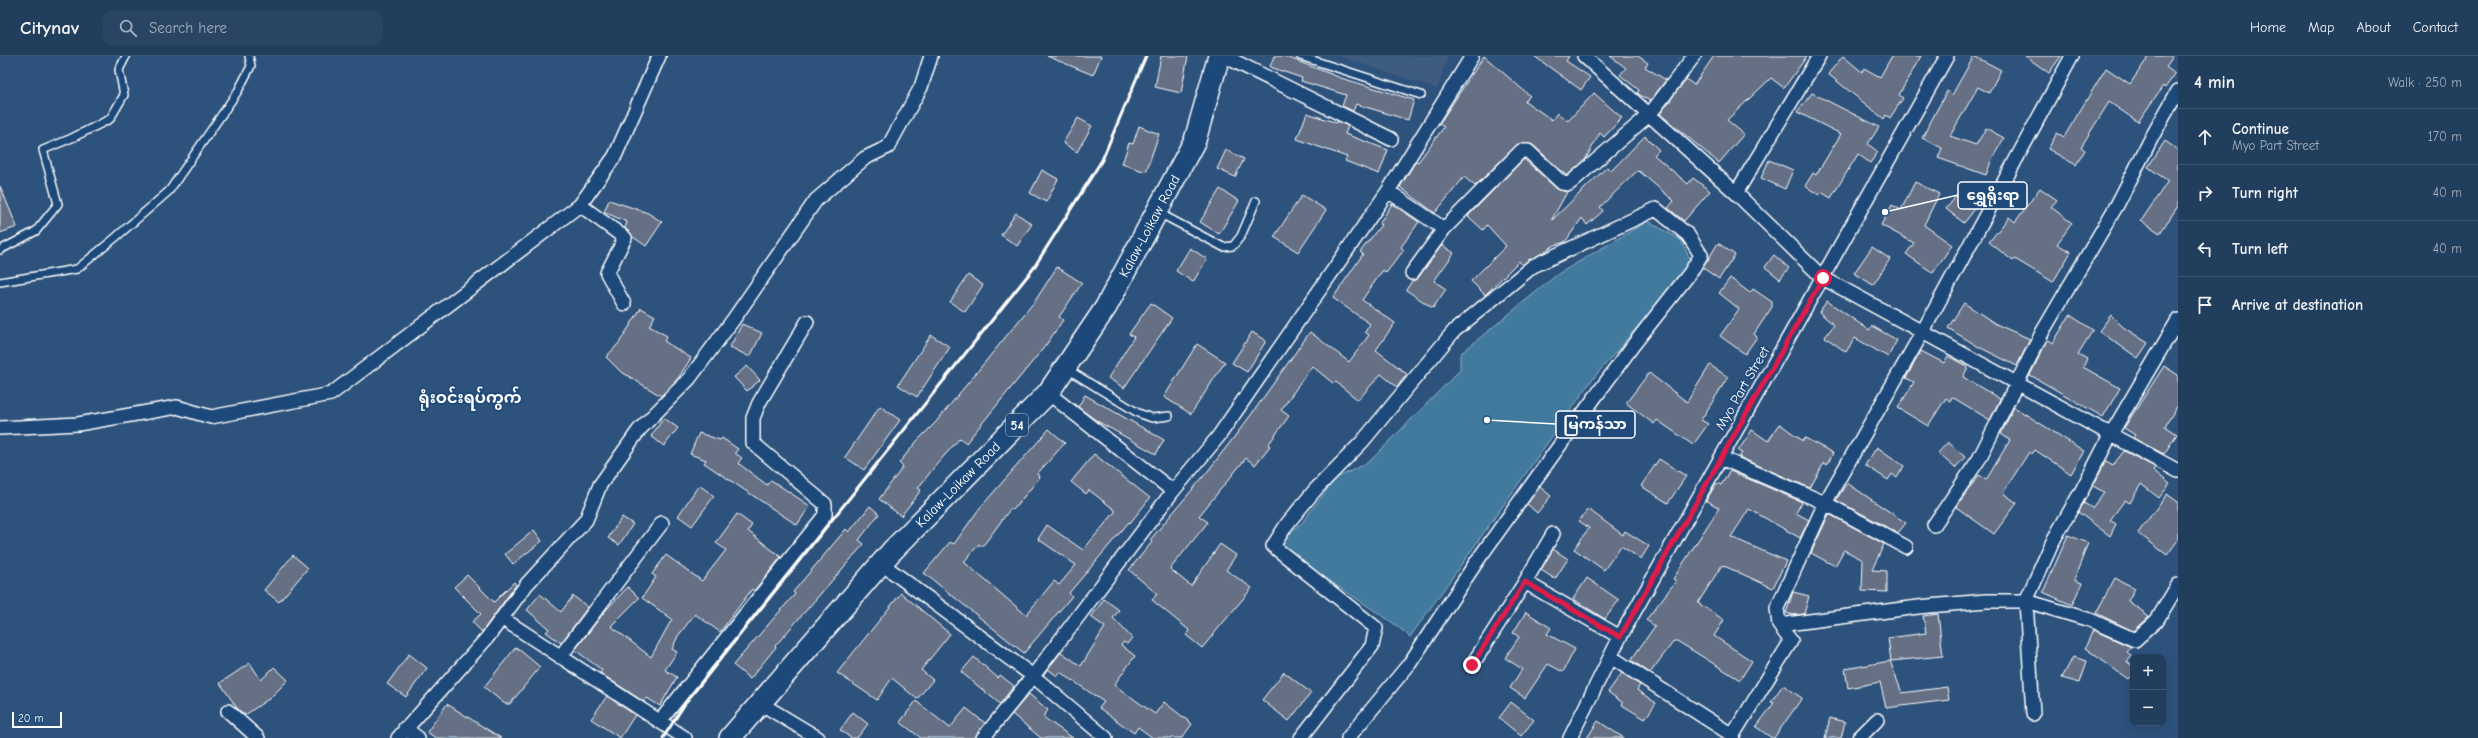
<!DOCTYPE html>
<meta charset="utf-8">
<style>
body{margin:0;font-family:"Comic Neue","Noto Sans Myanmar",sans-serif;background:#2a4563;color:#f1f3f6}
.controls{position:absolute;right:12px;bottom:12px;display:grid;overflow:hidden;border-radius:8px;box-shadow:0 4px 16px #0002}
.controls button{width:36px;height:36px;display:grid;place-items:center;padding:0;border:0;border-bottom:1px solid #3f5772;background:#223e5d;color:#f1f3f6;font:20px sans-serif}
.scale{position:absolute;left:12px;bottom:10px;width:50px;box-sizing:border-box;padding-left:4px;border:2px solid #fff;border-top:0;font-size:11px;line-height:14px;white-space:nowrap;color:#fff;-webkit-text-stroke:3px #1f4a7a;paint-order:stroke}
.stop{position:absolute;width:12px;height:12px;margin:-9px;border:3px solid #e11d48;border-radius:50%;background:#fff}
.stop.end{background:#e11d48;border-color:#fff;box-shadow:0 1px 4px #0008}
.list{margin:0;padding:0;list-style:none}
h2{display:flex;justify-content:space-between;align-items:center;height:52px;margin:0;padding:0 16px;font-size:17px}
h2 small{font-size:13px;font-weight:400;color:#a2aebc}
.list li{display:grid;grid-template-columns:26px 1fr auto;gap:12px;align-items:center;box-sizing:border-box;height:56px;padding:0 16px;border-top:1px solid #3f5772}
.list b{display:block;font-size:15px;white-space:nowrap}
.list p{margin:0;font-size:13px;white-space:nowrap;color:#a2aebc}
.list em{font-size:13px;font-style:normal;color:#a2aebc}
.icon{flex:none;width:22px;height:22px;fill:none;stroke:currentColor;stroke-width:2;stroke-linecap:round;stroke-linejoin:round}
.map{position:relative;flex:none;width:2178px;height:682px;overflow:hidden}
header{display:flex;align-items:center;gap:24px;box-sizing:border-box;height:56px;padding:0 20px;background:#223e5d;border-bottom:1px solid #3f5772}
header strong{font-size:19px}
nav{display:flex;gap:22px;margin-inline-start:auto;font-size:14px}
.search{width:280px;height:36px;background:#2a4563;display:flex;align-items:center;gap:10px;box-sizing:border-box;padding:0 14px;border-radius:12px;color:#a2aebc;font-size:15px}
main{display:flex}
aside{flex:1;background:#223e5d}
.map>svg:first-child{display:block}
</style>
<header>
<strong>Citynav</strong>
<div class="search"><svg class="icon" aria-label="search" viewBox="0 0 24 24"><circle cx="10" cy="10" r="6"/><path d="M15 15l6 6"/></svg>Search here</div>
<nav><a>Home</a><a>Map</a><a>About</a><a>Contact</a></nav>
</header>
<main>
<div class="map">
<svg width="2178" height="682" viewBox="0 0 2178 682">
<rect width="100%" height="100%" fill="#2d527c"/>
<filter id="ink" filterUnits="userSpaceOnUse"><feTurbulence type="fractalNoise" baseFrequency=".025" numOctaves="2"/><feDisplacementMap in="SourceGraphic" scale="8" xChannelSelector="R" yChannelSelector="G"/><feConvolveMatrix kernelMatrix="1 2 1 2 8 2 1 2 1" color-interpolation-filters="sRGB"/></filter>
<g filter="url(#ink)">
<path fill="#3e5b7f" d="M1338,0h110l-11,33z"/>
<path fill="#427a9e" stroke="#8eafc5" d="M1648,165l33,19 11,23 -100,117 -182,257 -17,-14 -114,-76 4,-11 18,-12 34,-45 35,-18 90,-91v-16l98,-80z"/>
<path fill="#657085" stroke="#fff" d="M1047,0h54l-8,19z
M1161,0h27l-7,37 -26,-6z
M1274,0h10l57,22 73,22 -6,20 -52,-16 -3,7 -11,-5 4,-11 -45,-14 1,-3 -32,-11z
M1484,0l46,40 -5,5 27,19 5,-7 11,8 26,-28 28,25 -18,19 -4,-4 -15,27 -18,16 -34,-31 -15,-1 -43,42 -11,-9 -29,36 -35,-26 16,-26 2,1 26,-35 -5,-3z
M1534,0h35l-3,5 24,16 -9,13z
M1610,0h28l10,7 -3,4 21,13 -16,21 -13,-8 2,-3 -19,-15 6,-7z
M1714,0h93l-23,32 -13,-10 -44,42 17,14 -25,29 -59,-49 26,-35 8,6z
M1843,0l19,16 2,-4 16,9 12,-21h29l-22,39 4,3 -13,20 -4,-3 -2,4 -56,-45z
M1974,0l27,14 -12,23 -11,-6 -28,49 26,9 10,-17 18,10 -12,21 -6,16 -48,-17 4,-10 -20,-10 25,-47 5,4z
M2025,0h36l-12,17z
M2149,0h24l-7,11 9,7 -10,14 -2,-2 -25,36 -29,-20 -28,45 4,3 -9,15 -28,-16 9,-16 7,4 42,-69 24,16z
M1812,37l67,34 -11,17 10,8 -8,11 -12,-9 -27,44 -10,-6 -2,3 -14,-9 8,-13 3,2 25,-41 -44,-22z
M1307,57l30,10 1,-2 10,5 -3,8 43,16 -9,24 -34,-13 2,-4 -50,-18z
M1078,62l14,8 -15,26 -14,-9z
M1139,70l20,8 -13,38 -24,-8 7,-21 4,1z
M1645,80l14,14 -5,5 34,29 5,-6 17,13 -26,30 -16,-13 6,-7 -35,-30 -3,1 -36,35 3,4 -16,14 -5,-7 -17,24 -10,3 -33,20 -3,-4 -34,34 -14,-14 35,-35 -19,-21 -4,5 -15,-14 56,-57 33,30 10,3 -16,29 56,-54 4,4z
M2165,85l13,9v56l-18,27 -19,-12 27,-40 -20,-14z
M1226,94l18,9 -9,18 -18,-8z
M1769,104l24,10 -8,19 -24,-11z
M1042,114l16,9 -12,23 -16,-9z
M1915,126l24,12 -15,31 28,20 -19,28 -27,-19 8,-11 -33,-18 11,-20 9,5z
M0,130l17,41 -17,6z
M2040,132l17,12 -6,7 21,16 -15,21 14,8 -18,30 -38,-23 -2,2 -24,-19 20,-25 6,5z
M1220,133l19,12 -20,33 -19,-12z
M1961,134l18,14 -15,19 -18,-14z
M1302,139l24,15 -28,42 -24,-15z
M609,144l39,13 14,9 -16,24 -13,-9 -8,-9 2,-6 -23,-10z
M1392,148l27,18 -18,25 3,3 -18,23 -3,-3 -21,30 33,23 -19,27 31,24 -10,13 -16,-13 -23,26 -22,-18 -2,2 -22,-18 -31,44 8,6 -21,29 2,1 -15,19 -9,-7 -47,58 9,6 -38,47 21,17 29,-42 16,11 -10,15 26,18 -50,60 -16,-13 4,-4 -38,-31 5,-6 -28,-24 23,-28 -2,-2 58,-69 43,-56 59,-83 39,30 20,-27 -4,-3 5,-8 -37,-26 30,-44 -3,-2 21,-27 -2,-1z
M1016,157l16,11 -15,22 -16,-11z
M1718,187l17,12 -16,24 -16,-11z
M1442,189l12,8 -20,28 12,8 -13,19 -27,-18 6,-9 6,-3z
M1872,191l18,12 -17,26 -19,-12z
M1190,192l17,11 -14,23 -17,-11z
M1774,199l15,13 -9,11 -15,-12z
M1057,211l25,16 -23,34 4,3 -17,25 -80,98 -6,-5 -24,27 -18,23 3,2 -20,26 -22,-17 24,-32 -4,-4 18,-22 19,-19 99,-121z
M968,219l15,10 -18,27 -15,-10z
M1730,222l20,15 3,-4 19,13v5l-18,27 3,3 -12,17 -25,-18 19,-27 -20,-16z
M1827,245l42,29 3,-4 25,14 -9,17 -33,-19 -9,14 -21,-15 9,-12 -15,-13z
M1151,247l21,15 -48,70 -16,-10 26,-41 -5,-3z
M1964,247l32,21 34,15 -13,27 -38,-19 -31,-19z
M641,252l14,8 -6,10 18,10 -3,5 27,17 -12,19 -18,19 -41,-25 -14,-14 13,-14z
M2070,259l23,15 -15,24 9,5 -4,8 37,21 -17,29 -73,-42 14,-28 5,-7 4,3z
M2111,259l12,12 25,16 -10,15 -39,-27z
M742,268l20,9 -12,24 -20,-10z
M1252,276l14,9 -19,31 -15,-9z
M931,279l19,12 -33,50 -19,-12z
M1197,288l28,18 -34,52 -27,-17z
M1921,295l23,12 4,-7 20,11 -5,10 37,22 -10,21 -38,-23 -2,4 -4,-3 -18,28 -30,-18 16,-26 -8,-4z
M1710,309l18,12 -27,43 7,4 -15,21 -36,-25 -3,4 -28,-21 23,-30 38,29z
M747,310l13,14 -13,11 -13,-14z
M2164,310l14,9v30l-13,21 12,8 -13,20 -31,-16 2,-3 -11,-7z
M1085,339l79,45 -8,14 -59,-33 -19,-14z
M880,350l20,14 -36,50 -19,-13z
M2014,351l70,44 -13,23 -36,-24 -3,4 -3,-2 -26,41 14,10 -23,31 -38,-27 23,-32 7,5 24,-40 -9,-6z
M664,362l14,10 -14,18 -13,-10z
M1780,368l23,17 2,-3 28,15 -6,12 -3,-2 -14,25 -71,-31 3,-4 -4,-2 14,-21 16,11z
M1049,373l16,14 -28,31 3,3 -27,33 -2,-2 -29,39 -3,-3 -15,18 62,53 28,-34 5,4 17,-20 -38,-26 9,-14 36,25 32,-38v-2l-26,-20 -3,4 -15,-12 23,-28 56,44 -20,25 -1,-1 -60,71 3,3 -48,57 -100,-80 26,-31 4,2 25,-35z
M699,377l21,7 2,-2 16,11 -3,4 7,5 -4,5 29,22 4,-5 39,26 -13,19 -93,-62 2,-3 -16,-6z
M1948,386l17,15 -10,11 -17,-15z
M1877,391l27,19 -7,12 -5,-4 -4,6 -23,-15z
M2124,395l31,16 -2,3 17,14 -11,14 -18,-14 -11,19 -5,-3 -15,20 6,4 -6,12 -32,-24 6,-9 8,5 12,-16 -11,-6 13,-25 7,4z
M1659,403l27,17 -18,27 -27,-17z
M1730,415l72,31 -6,11 13,7 -9,18 -51,-29 -18,28 55,24 -13,27 -51,-23 -24,38 26,17 -10,16 38,25 -12,19 -63,-39h-3l-24,32 -19,-13 24,-34 -9,-6 30,-39 -3,-2 46,-71 -13,-8 11,-17 4,2z
M1847,427l59,40 -8,10 -62,-33z
M699,429l15,11 -22,30 -14,-10z
M1540,431l11,9 -14,17 -10,-9z
M2167,438l11,8v38l-11,15 -29,-22z
M870,450l9,8 -20,26 5,4 -89,102 1,1 -26,32 -17,-14 62,-71 -2,-2 53,-63 3,3z
M1588,453l35,26 2,-4 24,15 -8,13 -20,-13 -17,24 -30,-21 15,-21 -10,-7z
M737,458l15,11 -4,6 33,26 -27,34 -2,-2 -32,43 -25,-18 -17,22 -6,13 5,3 -12,18 12,7 -17,29 -13,-8 -3,4 -44,-29 2,-3 -27,-20 31,-40 22,-23 11,11 -28,28 40,31 21,-38 -30,-21 14,-21 -4,-3 14,-19 36,26 24,-31 -10,-7z
M1829,458l55,30 -12,26 15,1v21l-25,-1 1,-31 -19,-10 -9,16 -24,-13z
M622,461l11,7 -14,21 -11,-7z
M534,474l8,11 -29,23 -8,-10z
M2068,479l20,8 -14,37 8,3 -10,22 -29,-13z
M1553,493l15,10 -13,20 -14,-9z
M293,499l15,13 -29,34 -15,-12z
M467,519l27,27 20,-20 2,3 -34,47 -10,-10 9,-8 -27,-27z
M1587,522l32,22 -14,19 -32,-20z
M2115,522l20,10 -7,13 21,15 -16,15 -37,-18z
M1793,536l16,4 -5,18 -10,1 -8,-2z
M901,537l49,41 -29,36 12,10 -16,19 -25,-21 -15,22 -40,-27z
M540,538l21,18 12,-16 15,11 -27,36 -15,-11 3,-3 -22,-19z
M1104,543l15,11 -6,8 19,20 -5,6 -3,-2 -3,3 14,11 -21,29 41,29 9,-12 28,22 -10,14h-29l-15,-11 -4,6 -35,-25 5,-6 -44,-30 -3,4 -9,-7 13,-17 20,14 24,-39 -14,-10z
M1526,556l25,16 -4,6 28,15 -12,23 -15,-8 -23,34 -15,-10 12,-19 -17,-11 14,-21 -6,-4z
M1938,558l5,42 -52,5 -3,-23 38,-5 -3,-17z
M2093,574l38,17 -4,5 5,4 -5,6 6,4v6l-5,7 -43,-31z
M516,591l24,20 -30,37h-5l-21,-17z
M409,598l18,14 -21,29 -19,-13z
M974,601l24,21 2,-3 14,11 -14,18 -39,-32z
M2073,601l14,4 -7,22 -18,-5z
M1890,605l12,32 45,-6 2,13 -63,8 -6,-26 -32,6 -3,-19z
M250,607l11,17 13,-13 14,13 -18,18 -25,17 -8,-7 -17,-25z
M1284,616l27,21 -22,28 -27,-21z
M1622,617l18,12 -3,5 19,13 -11,16 -23,-14 1,-2 -15,-11z
M1783,629l19,13 -28,40h-2l-16,-11 18,-24 -3,-1z
M1029,638l19,16 -5,7 30,21h-32l-29,-24z
M607,640l28,19 -15,23 -29,-19z
M916,645l34,27 16,-20 19,15 -10,15h-54l-21,-16z
M1511,646l23,18 -13,16 -22,-18z
M447,648l54,34h-65l-9,-6z
M853,656l15,12 -11,14h-6l-11,-8z
M1830,662l15,4 -4,16h-16z
M1598,665l26,17h-37z"/>
<g fill="none" stroke-linecap="round" stroke-linejoin="round">
<defs>
<path id="lane" d="M1300,0l121,39
M1159,157l64,34 10,-1 8,-10 15,-35
M0,194l36,-19 22,-27 -15,-54 29,-12 38,-19 14,-24 -5,-25 6,-12
M0,226l77,-13 38,-31 54,-47 69,-100 13,-25 -2,-10
M1067,313l71,44 14,5 17,-2"/>
<path id="street" d="M1224,0l167,83
M1584,0l152,137 87,85 355,193
M1388,135l56,38 77,-78h7l34,32 7,1 81,-70 44,-58
M1736,137l83,-137
M580,149l45,33 -18,35 17,31
M1412,217l32,-44
M1048,337l125,98
M0,372l78,-4 99,-17 34,10 120,-23 249,-189 35,-49 44,-100
M1721,402l104,45 -48,105 2,17 12,16 -60,97
M1934,469l45,-66 64,-128 74,-126 36,-70 25,-44
M1906,491l-81,-44 97,-170 150,-277
M882,508l151,112 73,62
M1525,526l28,-48
M503,563l182,119
M1779,569l139,-18 68,-6h40l64,19 45,20 22,-20 21,-35
M560,601l102,-134
M1611,601l121,78
M1472,609l53,-83 95,55
M760,647l58,35
M228,655l30,27
M2033,658l-7,-113 28,-62 28,-49 29,-56 67,-114
M660,665l165,-206v-11l-72,-61v-25l6,-15 48,-81
M405,672l13,10
M398,682l89,-100 40,-54 59,-64 14,-35 39,-55 50,-51 44,-59 83,-120 49,-42 23,-11 33,-60 10,-31
M983,682l50,-62 140,-185 45,-54 170,-246 84,-135
M1301,682l71,-92 4,-18 -103,-82 14,-22 28,-34 47,-48 92,-111 79,-65 123,-57 32,26 13,20 -11,18 -56,71 -74,101 -83,116 -67,102 -62,75
M1570,682l50,-101 327,-581
M1859,682l18,-18"/>
<g id="primary">
<path id="s1" d="M730,682l161,-186 157,-159 58,-86 89,-167 24,-84"/>
</g>
</defs>
<use href="#lane" stroke="#fff" stroke-width="10"/>
<use href="#street" stroke="#fff" stroke-width="16"/>
<use href="#primary" stroke="#fff" stroke-width="24"/>
<use href="#lane" stroke="#1f4a7a" stroke-width="7"/>
<use href="#street" stroke="#1f4a7a" stroke-width="13"/>
<use href="#primary" stroke="#1f4a7a" stroke-width="21"/>
<path stroke="#fff" stroke-width="3" d="M663,682l23,-36 347,-433 69,-109 44,-104"/>
</g>
</g>
<g fill="none" stroke-linecap="round" stroke-linejoin="round" filter="url(#ink)">
<path stroke="#e11d48" stroke-width="5" d="M1472,609l53,-83 95,55 203,-359"/>
</g>
<g text-anchor="middle" stroke-width="3.5" stroke-linejoin="round" paint-order="stroke">
<rect fill="#1f4a7a" stroke="#bcc9d7" stroke-width="1" x="1006" y="358" width="22" height="22" rx="3"/>
<g font-size="13" font-weight="bold" fill="#fff">
<text x="1017" y="374">54</text>
</g>
<g font-size="14" fill="#fff" stroke="#1f4a7a">
<text dy="5" stroke="none"><textPath href="#s1" startOffset="665">Kalaw-Loikaw Road</textPath></text>
<text transform="translate(1742 332) rotate(-60)" y="5">Myo Part Street</text>
<text dy="5" stroke="none"><textPath href="#s1" startOffset="341">Kalaw-Loikaw Road</textPath></text>
</g>
<g font-size="16" font-weight="bold" fill="#fff" stroke="#1f4a7a">
<text x="470" y="347">ရုံးဝင်းရပ်ကွက်</text>
</g>
</g>
<path fill="none" stroke="#fff" stroke-width="1.5" d="M1885 156L1958 139M1487 364L1556 368"/>
<g fill="#fff" stroke="#1f4a7a" stroke-width="1.5">
<circle cx="1885" cy="156" r="4"/>
<circle cx="1487" cy="364" r="4"/>
</g>
<g fill="#1f4a7a" stroke="#fff" stroke-width="1.5">
<rect x="1958" y="126" width="69" height="27" rx="4"/>
<rect x="1556" y="355" width="79" height="27" rx="4"/>
</g>
<g font-size="15" text-anchor="middle" font-weight="bold" fill="#fff">
<text x="1993" y="144">ရွှေရိုးရာ</text>
<text x="1595" y="373">မြကန်သာ</text>
</g>
</svg>
<div class="controls">
<button>+</button>
<button>−</button>
</div>
<div class="scale">20 m</div>
<div class="stop" style="left:1823px;top:222px"></div>
<div class="stop end" style="left:1472px;top:609px"></div>
</div>
<aside>
<h2>4 min<small>Walk · 250 m</small></h2>
<ul class="list">
<li><svg class="icon" aria-label="ahead" viewBox="0 0 24 24"><path d="M12 20V5M6 11l6-6 6 6"/></svg><div><b>Continue</b><p>Myo Part Street</p></div><em>170 m</em></li>
<li><svg class="icon" aria-label="right" viewBox="0 0 24 24"><path d="M7 20v-9h11M14 6l5 5-5 5"/></svg><div><b>Turn right</b></div><em>40 m</em></li>
<li><svg class="icon" aria-label="left" viewBox="0 0 24 24"><path d="M17 20v-9H6M10 6l-5 5 5 5"/></svg><div><b>Turn left</b></div><em>40 m</em></li>
<li><svg class="icon" aria-label="arrive" viewBox="0 0 24 24"><path d="M6 21V4h12l-3 4 3 4H6"/></svg><div><b>Arrive at destination</b></div></li>
</ul>
</aside>
</main>
